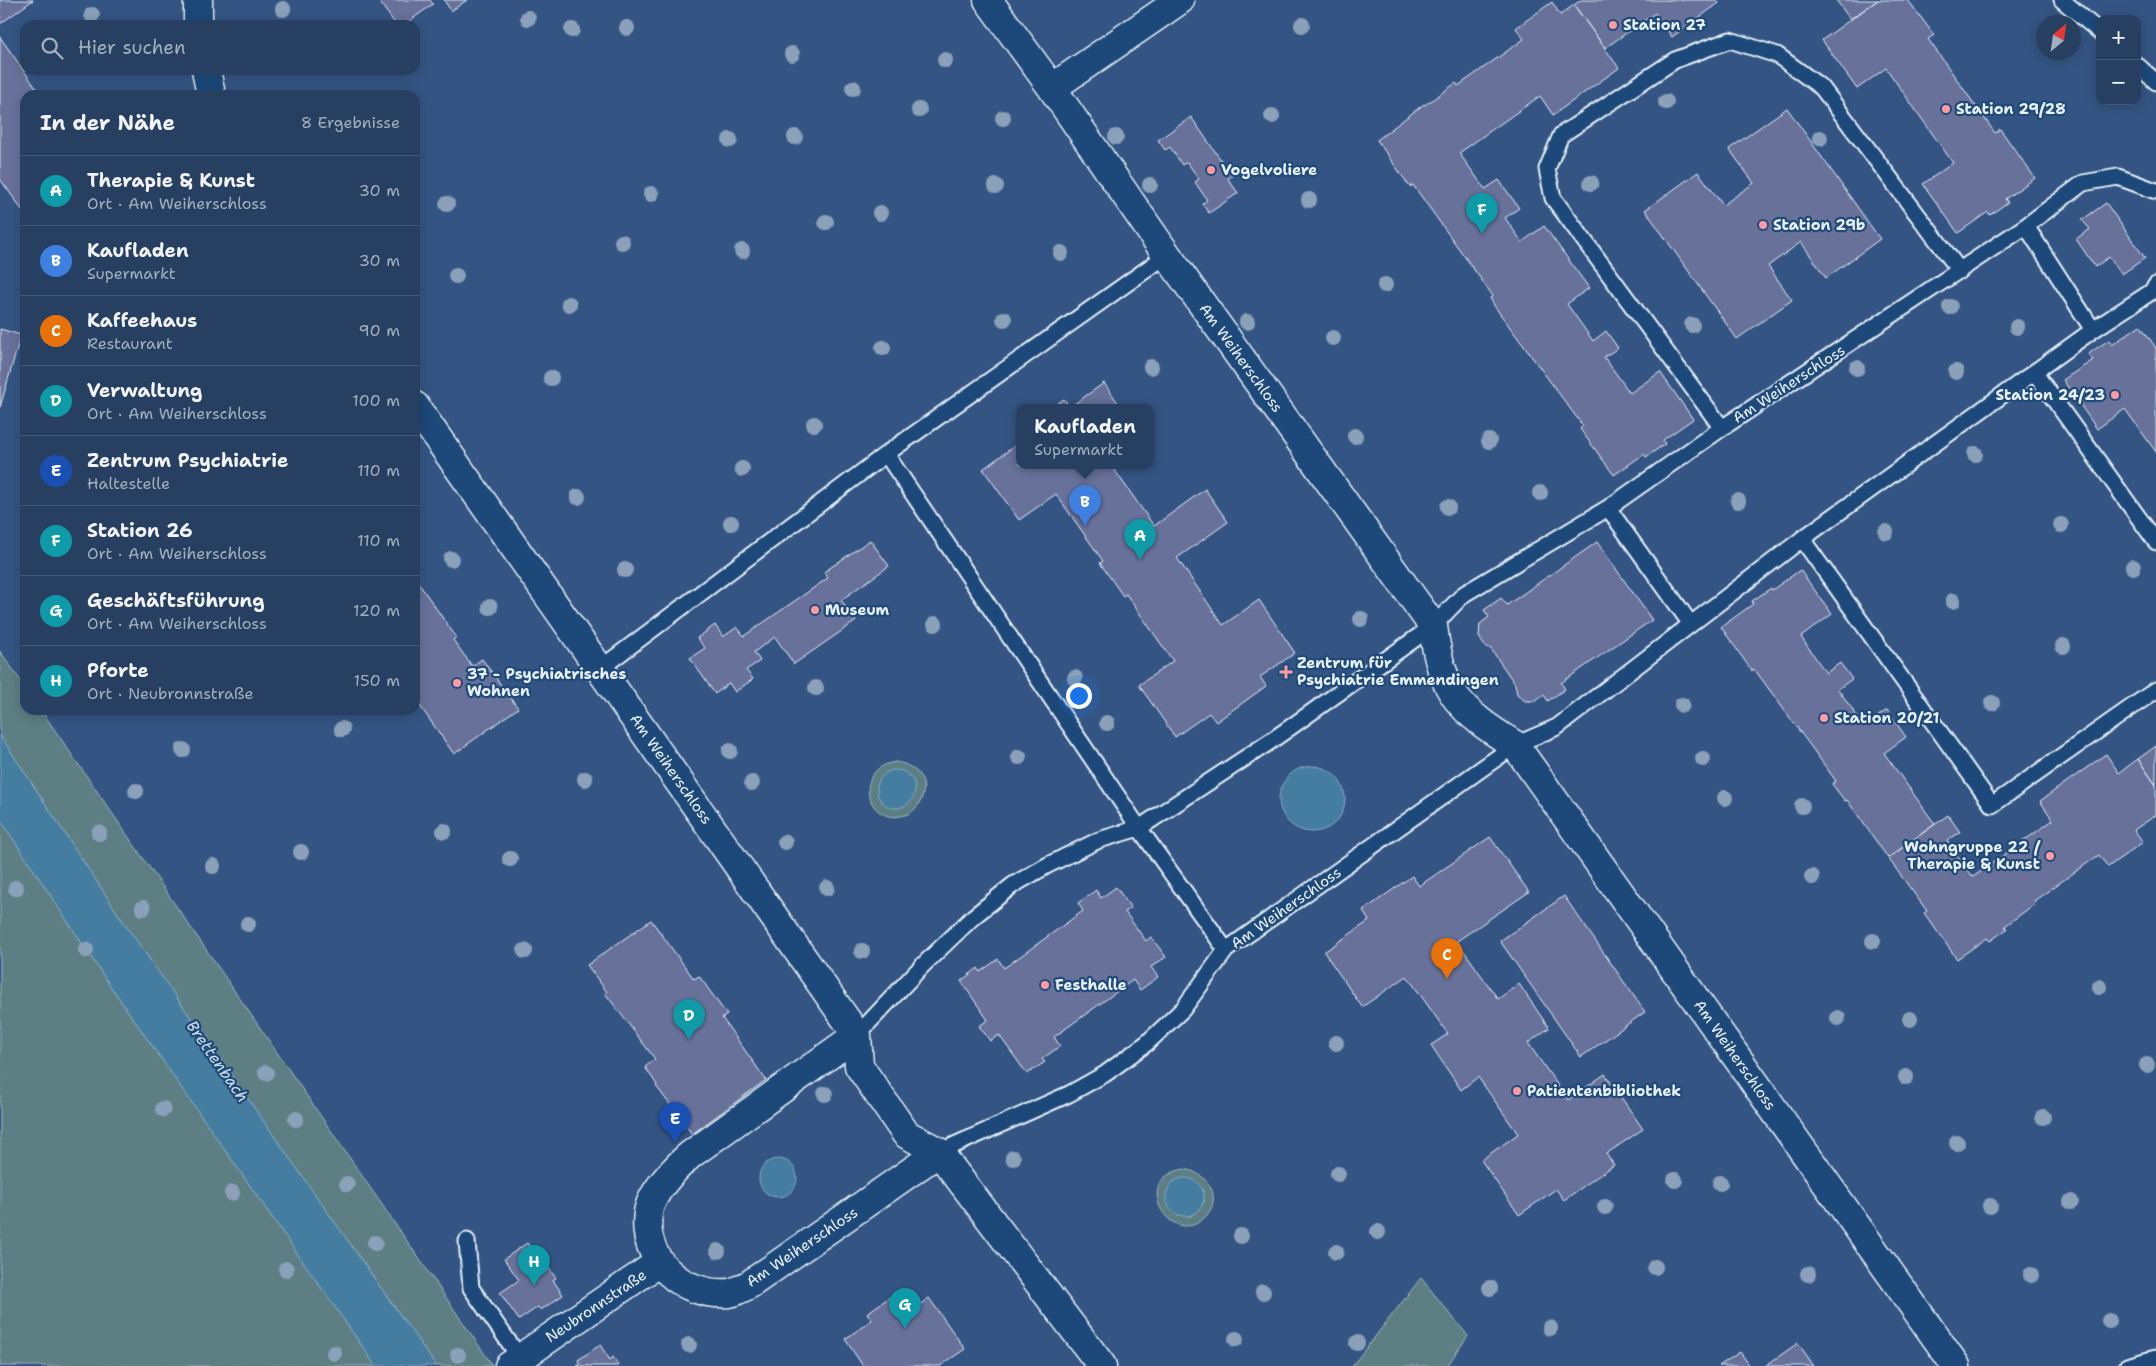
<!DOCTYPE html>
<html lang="de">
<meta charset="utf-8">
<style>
body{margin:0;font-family:"Shantell Sans",sans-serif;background:#334b6b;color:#f1f3f6}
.controls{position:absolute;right:15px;top:15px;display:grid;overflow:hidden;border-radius:10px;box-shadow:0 2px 12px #0003}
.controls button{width:45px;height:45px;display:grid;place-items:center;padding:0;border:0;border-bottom:1px solid #435977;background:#274062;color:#f1f3f6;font:25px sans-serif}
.compass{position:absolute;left:2036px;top:15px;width:45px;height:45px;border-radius:50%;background:#274062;box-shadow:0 2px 12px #0003;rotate:29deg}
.you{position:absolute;left:1078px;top:695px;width:18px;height:18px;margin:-12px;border:4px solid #fff;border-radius:50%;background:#1a73e8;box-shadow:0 0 0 8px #1a73e833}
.badge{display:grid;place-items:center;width:32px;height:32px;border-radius:50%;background:#ff9aa2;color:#fff;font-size:16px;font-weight:700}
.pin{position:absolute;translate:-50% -41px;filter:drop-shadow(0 1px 2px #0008)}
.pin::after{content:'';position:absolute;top:26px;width:18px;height:15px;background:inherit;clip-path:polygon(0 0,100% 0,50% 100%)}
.popup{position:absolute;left:1016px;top:404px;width:138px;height:65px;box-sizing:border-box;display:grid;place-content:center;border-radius:10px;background:#274062;filter:drop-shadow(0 1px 4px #0005);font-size:16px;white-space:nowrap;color:#a4afbe}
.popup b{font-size:19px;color:#f1f3f6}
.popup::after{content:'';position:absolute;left:50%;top:100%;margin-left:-10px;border:10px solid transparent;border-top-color:#274062}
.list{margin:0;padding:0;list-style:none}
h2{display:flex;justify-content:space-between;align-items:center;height:65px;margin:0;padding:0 20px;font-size:21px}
h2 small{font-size:16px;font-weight:400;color:#a4afbe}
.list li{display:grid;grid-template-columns:32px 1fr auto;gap:15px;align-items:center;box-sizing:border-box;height:70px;padding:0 20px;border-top:1px solid #435977}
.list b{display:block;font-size:19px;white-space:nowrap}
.list p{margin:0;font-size:16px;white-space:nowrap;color:#a4afbe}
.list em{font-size:16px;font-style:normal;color:#a4afbe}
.icon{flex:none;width:28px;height:28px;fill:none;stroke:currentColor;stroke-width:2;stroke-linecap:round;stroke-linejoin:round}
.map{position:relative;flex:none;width:2156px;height:1366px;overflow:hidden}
.search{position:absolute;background:#274062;box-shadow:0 2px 12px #0003;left:20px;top:20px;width:400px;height:55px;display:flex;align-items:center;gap:12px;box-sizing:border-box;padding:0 18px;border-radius:15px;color:#a4afbe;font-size:19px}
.panel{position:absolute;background:#274062;box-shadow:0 2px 12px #0003;left:20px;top:90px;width:400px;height:625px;border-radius:15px}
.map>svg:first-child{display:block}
</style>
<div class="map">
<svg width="2156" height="1366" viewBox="0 0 2156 1366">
<rect width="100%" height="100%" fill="#345583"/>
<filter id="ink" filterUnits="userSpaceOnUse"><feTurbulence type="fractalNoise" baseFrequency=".02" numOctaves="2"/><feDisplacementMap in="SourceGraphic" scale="10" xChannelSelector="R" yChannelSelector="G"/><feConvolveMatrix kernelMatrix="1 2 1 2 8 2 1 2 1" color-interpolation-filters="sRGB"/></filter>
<g filter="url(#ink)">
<path fill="#5d7e83" stroke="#a2b8be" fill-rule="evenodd" d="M0,651l25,36v23h16l452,656h-57l-312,-443 -124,-188z
M896,762c19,3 34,18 25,38 -3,7 -9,13 -16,15 -39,12 -54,-47 -9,-53z
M0,819l109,165 267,382h-376z
M1185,1169c21,4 38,26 22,46 -33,39 -81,-37 -22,-46zM1174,1181l29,8 1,13 -13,14 -13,-1 -11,-24z
M1421,1278l47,58 -21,30h-95z"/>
<path fill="#457da0" stroke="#86abc3" d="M0,735l124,188 312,443h-60l-267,-382 -109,-165z
M1279 799a33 33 0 1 1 66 0a33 33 0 1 1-66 0Z
M877 789a19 19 0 1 1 38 0a19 19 0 1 1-38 0Z
M759 1178a19 19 0 1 1 38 0a19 19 0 1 1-38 0Z
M1166 1197a19 19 0 1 1 38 0a19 19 0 1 1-38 0Z"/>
<path fill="#67719a" stroke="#e8f1f8" d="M0,0h33l-33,24z
M378,0h52l3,4 -29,21h-8z
M444,0h23l-16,11z
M1581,0h136l2,3 -47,34 -17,-24 -50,35 -31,-43z
M1836,0h42l-28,19z
M1878,0h30l26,35 -6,4 67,94 5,-4 35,49 -30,21 3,3 -18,13 -2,-3 -30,21 -35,-49 30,-21 -67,-95 -29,21 -35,-49z
M1552,2l8,13 14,-10 45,63 -66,47 -13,-19 -81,57 26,36 14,-9 20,28 -14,10 17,24 22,-16 45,62 -22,16 26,37 13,-10 12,17 -14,9 26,36 30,-21 33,47 -30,21 2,4 -19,13 -2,-3 -30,21 -34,-46 3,-3 -88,-119 -5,-9 3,-2 -80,-111 -3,2 -33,-47 47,-36 1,1 31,-22 2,3 66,-47 -8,-11z
M0,37l41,58h-16v119l-25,-35z
M1787,108l93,131 -54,39 -25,-36 -33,24 24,34 -55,39 -92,-129 53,-38 25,33 31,-22 -25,-34z
M1191,117l41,59 -4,3 10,14 -29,20 -7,-9 5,-4 -12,-18 4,-3 -12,-17 -5,3 -12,-18 -5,3 -7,-10z
M2106,203l39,55 -23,16 -13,-17 -14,10 -19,-28 14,-10 -8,-9z
M2140,325l16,23v104l-31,-43 -28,20 -34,-49 30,-20 -5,-6 21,-14 3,5z
M0,329l21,6 -21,72z
M1104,383l17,24h-51z
M1064,399l6,8h-18z
M1020,430v35h91l43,61 51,-37 23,33 -51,36 46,67 36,-25 36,53 -35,24 6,9 -50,36 -7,-9 -34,24 -36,-52 34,-24 -47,-67 -3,2 -23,-33 3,-2 -47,-67 -37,26 -36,-51 37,-27 -6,-8z
M870,540l19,26 -48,34 15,21 -62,43 -19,-27 -21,15 6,9 -14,9 7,9 -18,13 -6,-9 -14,11 -25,-36 15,-10 -8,-10 18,-13 8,12 14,-10 7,9 84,-58 -4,-6z
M1597,542l55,78 -91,63 4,6 -17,12 -4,-6 -8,6h-11l-8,-7 -2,-10 -24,-35 -7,-4 -5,-8 1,-13 9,-7 -5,-7 17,-12 6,7z
M1800,570l32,44 -31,23 25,36 14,-10 12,16 -14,10 26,37 23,-16 19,27 -22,16 51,71 -47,34 -41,-58 -2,1 -13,-17 4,-3 -81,-111 -3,1 -31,-44 32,-23 -1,-3 19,-13 1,2z
M417,581l39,56 -3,3 19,26 10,-7 36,49 -64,46 -39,-55v-117z
M2156,746v39l-18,-26z
M2106,754l13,19 19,-14 18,26v30l-22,15 9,12 -35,25 -9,-12 -65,46 2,2 -31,23 2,3 -17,12 -3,-3 -30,21 -33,-46 3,-2 -39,-53 60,-43 12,17 -13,9 26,36 80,-57 -13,-19z
M1490,837l39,55 -72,49 41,58 21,-15 30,44 -21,15 40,57 37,-26 38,55 -37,25 8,11 -50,35 -8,-11 -37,26 -38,-55 37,-26 -40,-57 -17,13 -30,-45 17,-11 -41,-58 -45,31 -38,-55 45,-31 -6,-10 49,-35 7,10z
M1116,887l15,21 -6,4 10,14 11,15 5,-4 15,20 -15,10 7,10 -18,13 -7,-10 -79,57 6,9 -18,13 3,3 -18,12 -28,-39 -9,6 -5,-7 -6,-8 9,-6 -27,-39 17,-13 2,4 18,-13 6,9 79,-57 -5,-8 18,-13 5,8z
M1564,896l81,116 -64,45 -81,-116z
M651,920l43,59 5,-3 28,39 -5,3 44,62 -74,54 -36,-48 1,-1 -12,-18 10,-8 -50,-66 2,-1 -20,-27z
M527,1243l15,21 2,-2 12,16 -3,2 10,15 -22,15 -3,-3 -19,13 -19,-27 19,-13 -15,-21z
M890,1297l13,19 26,-18 36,51 -25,17h-77l-18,-27 27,-19 -5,-7z
M1798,1343l16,23h-49z
M600,1345l10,15 3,-3 6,9h-42l3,-2 -2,-4z
M1740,1352l10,14h-31z"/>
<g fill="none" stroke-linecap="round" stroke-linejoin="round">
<defs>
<path id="lane" d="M2062,0l38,32
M2137,65l19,17
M2026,226l67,104
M2035,373l121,169
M1722,428l-169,-230 -6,-29 14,-34 114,-75 55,-20 47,15 45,33 138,183
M886,454l253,374 87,122
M1608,508l82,115
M1802,539l190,266 164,-115
M601,668l285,-214 281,-199
M857,1035l65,-69 51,-49 40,-32 35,-20 51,-25 40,-12 132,-87 162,-115 31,-32 144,-86 114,-80 304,-202 57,-43 35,-6 38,14
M939,1152l130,-58 36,-20 42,-31 36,-34 43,-59 289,-205 42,-18 245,-188 291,-209 58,-38 5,-7
M467,1241l4,47 49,70
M2127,1366l29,-8"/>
<path id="street" d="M988,0l64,88 115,167 266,371c8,67 27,85 82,119l441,621
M198,25v-25
M206,70l5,25
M1052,88l128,-88
M415,406l442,629 2,31 47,68 33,18 163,214
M857,1035l-167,120c-15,13 -40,39 -42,58 -7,47 35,84 81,80 7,-1 15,-6 21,-9l189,-132
M509,1366l149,-103"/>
</defs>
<use href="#lane" stroke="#e8f1f8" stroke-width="19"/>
<use href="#street" stroke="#e8f1f8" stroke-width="31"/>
<use href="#lane" stroke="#1f4a7a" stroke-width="15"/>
<use href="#street" stroke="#1f4a7a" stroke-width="28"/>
</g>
<g fill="#8ba1b9">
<circle cx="283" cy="9" r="8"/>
<circle cx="92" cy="15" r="8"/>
<circle cx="528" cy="18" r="8"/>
<circle cx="1302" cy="25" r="8"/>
<circle cx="627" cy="28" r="8"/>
<circle cx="572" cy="30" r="8"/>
<circle cx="792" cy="54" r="8"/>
<circle cx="945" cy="60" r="8"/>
<circle cx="853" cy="88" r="8"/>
<circle cx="1666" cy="102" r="8"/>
<circle cx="919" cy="110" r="8"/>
<circle cx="1272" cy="116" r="8"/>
<circle cx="1003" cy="118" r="8"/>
<circle cx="795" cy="137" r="8"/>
<circle cx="1116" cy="137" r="8"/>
<circle cx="1820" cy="138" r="8"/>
<circle cx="730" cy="140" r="8"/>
<circle cx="1591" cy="183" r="8"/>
<circle cx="1150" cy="185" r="8"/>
<circle cx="996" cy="186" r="8"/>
<circle cx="651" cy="194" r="8"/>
<circle cx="1309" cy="200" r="8"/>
<circle cx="447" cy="204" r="8"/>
<circle cx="880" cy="213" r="8"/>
<circle cx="826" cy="222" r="8"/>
<circle cx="622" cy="242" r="8"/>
<circle cx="742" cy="251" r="8"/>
<circle cx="1061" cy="253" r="8"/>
<circle cx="456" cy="276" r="8"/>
<circle cx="1385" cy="285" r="8"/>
<circle cx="569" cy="304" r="8"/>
<circle cx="1950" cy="307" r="8"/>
<circle cx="1004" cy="319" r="8"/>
<circle cx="1247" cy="322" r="8"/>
<circle cx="1692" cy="325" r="8"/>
<circle cx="2017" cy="327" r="8"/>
<circle cx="1333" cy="338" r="8"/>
<circle cx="883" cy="348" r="8"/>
<circle cx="1151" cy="367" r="8"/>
<circle cx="1857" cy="368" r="8"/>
<circle cx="1956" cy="372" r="8"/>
<circle cx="551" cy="378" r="8"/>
<circle cx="814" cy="424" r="8"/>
<circle cx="1355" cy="436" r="8"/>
<circle cx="1489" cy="441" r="8"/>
<circle cx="1975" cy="454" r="8"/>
<circle cx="742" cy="469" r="8"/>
<circle cx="1540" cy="493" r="8"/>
<circle cx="578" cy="497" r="8"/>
<circle cx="1738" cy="501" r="8"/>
<circle cx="1448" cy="507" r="8"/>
<circle cx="731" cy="523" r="8"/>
<circle cx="2061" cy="525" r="8"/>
<circle cx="1886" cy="532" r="8"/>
<circle cx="451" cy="559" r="8"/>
<circle cx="2133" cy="567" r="8"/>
<circle cx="625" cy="570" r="8"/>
<circle cx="1953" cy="601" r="8"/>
<circle cx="490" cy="607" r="8"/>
<circle cx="1361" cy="619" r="8"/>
<circle cx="935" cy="624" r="8"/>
<circle cx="2063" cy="646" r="8"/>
<circle cx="1075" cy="678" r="8"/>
<circle cx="816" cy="688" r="8"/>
<circle cx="1992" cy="703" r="8"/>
<circle cx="1682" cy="705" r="8"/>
<circle cx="1107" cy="723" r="8"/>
<circle cx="342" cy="729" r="8"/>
<circle cx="183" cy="750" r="8"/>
<circle cx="730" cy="751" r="8"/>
<circle cx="1019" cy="757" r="8"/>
<circle cx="1703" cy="759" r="8"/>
<circle cx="585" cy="779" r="8"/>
<circle cx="752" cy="783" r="8"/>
<circle cx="136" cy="791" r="8"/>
<circle cx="1725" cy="798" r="8"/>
<circle cx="1802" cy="806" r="8"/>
<circle cx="444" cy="831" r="8"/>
<circle cx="99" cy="833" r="8"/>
<circle cx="785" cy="842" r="8"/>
<circle cx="301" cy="852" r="8"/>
<circle cx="510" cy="859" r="8"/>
<circle cx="213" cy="866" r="8"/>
<circle cx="1812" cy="877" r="8"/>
<circle cx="16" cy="888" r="8"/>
<circle cx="827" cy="888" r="8"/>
<circle cx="143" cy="908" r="8"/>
<circle cx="248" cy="924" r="8"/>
<circle cx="1873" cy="941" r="8"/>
<circle cx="86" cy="950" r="8"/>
<circle cx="525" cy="951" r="8"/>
<circle cx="862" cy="951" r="8"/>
<circle cx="2099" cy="987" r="8"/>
<circle cx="1838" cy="1018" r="8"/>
<circle cx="1910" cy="1019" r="8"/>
<circle cx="1336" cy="1043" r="8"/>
<circle cx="2147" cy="1065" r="8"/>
<circle cx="266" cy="1073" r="8"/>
<circle cx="1906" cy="1077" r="8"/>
<circle cx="825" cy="1094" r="8"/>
<circle cx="163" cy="1109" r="8"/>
<circle cx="2043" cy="1117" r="8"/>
<circle cx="296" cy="1119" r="8"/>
<circle cx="1957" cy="1143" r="8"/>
<circle cx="1013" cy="1158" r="8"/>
<circle cx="1338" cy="1174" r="8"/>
<circle cx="1675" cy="1180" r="8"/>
<circle cx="1720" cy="1183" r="8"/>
<circle cx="347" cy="1184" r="8"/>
<circle cx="232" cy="1193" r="8"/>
<circle cx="2071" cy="1202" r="8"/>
<circle cx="1990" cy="1206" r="8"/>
<circle cx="1605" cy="1207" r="8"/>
<circle cx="1378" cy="1232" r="8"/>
<circle cx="1241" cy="1236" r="8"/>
<circle cx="375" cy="1243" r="8"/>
<circle cx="718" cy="1251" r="8"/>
<circle cx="1336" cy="1252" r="8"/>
<circle cx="1655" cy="1267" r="8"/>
<circle cx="286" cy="1269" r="8"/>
<circle cx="1808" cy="1274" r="8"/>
<circle cx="2031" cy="1275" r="8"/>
<circle cx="1490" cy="1288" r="8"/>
<circle cx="1263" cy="1292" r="8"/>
<circle cx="2109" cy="1321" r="8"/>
<circle cx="1550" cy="1328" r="8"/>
<circle cx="1236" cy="1339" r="8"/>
<circle cx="1357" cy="1343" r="8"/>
<circle cx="689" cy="1345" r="8"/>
<circle cx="334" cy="1353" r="8"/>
<circle cx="458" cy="1355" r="8"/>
</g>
</g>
<g fill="#ff9aa2" stroke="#1f4a7a" stroke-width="2">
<circle cx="1613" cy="25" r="5"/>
<circle cx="1946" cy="109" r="5"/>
<circle cx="1211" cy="170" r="5"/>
<circle cx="1763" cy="225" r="5"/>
<circle cx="2115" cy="395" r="5"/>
<circle cx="815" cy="610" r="5"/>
<path d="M1283.5 664.5h5v5h5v5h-5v5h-5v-5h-5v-5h5z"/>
<circle cx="457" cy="683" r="5"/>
<circle cx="1824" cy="718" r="5"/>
<circle cx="2050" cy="856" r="5"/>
<circle cx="1045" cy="985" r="5"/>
<circle cx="1517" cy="1091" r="5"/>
</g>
<g text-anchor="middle" stroke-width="4.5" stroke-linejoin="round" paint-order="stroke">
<g font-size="15" font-weight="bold" fill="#e8f1f8" stroke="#1f4a7a" text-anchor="start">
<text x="1623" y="30">Station 27</text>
<text x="1956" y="114">Station 29/28</text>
<text x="1221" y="175">Vogelvoliere</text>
<text x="1773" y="230">Station 29b</text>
<text x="2105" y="400" text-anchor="end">Station 24/23</text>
<text x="825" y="615">Museum</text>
<text x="1297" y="668">Zentrum für<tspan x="1297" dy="17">Psychiatrie Emmendingen</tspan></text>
<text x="467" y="679">37 - Psychiatrisches<tspan x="467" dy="17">Wohnen</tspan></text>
<text x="1834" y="723">Station 20/21</text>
<text x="2040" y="852" text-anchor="end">Wohngruppe 22 /<tspan x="2040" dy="17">Therapie &amp; Kunst</tspan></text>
<text x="1055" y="990">Festhalle</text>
<text x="1527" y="1096">Patientenbibliothek</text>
</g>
<g font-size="15" fill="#e8f1f8" stroke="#1f4a7a">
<text transform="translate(1241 358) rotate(54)" y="5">Am Weiherschloss</text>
<text transform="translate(1789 384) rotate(-33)" y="5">Am Weiherschloss</text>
<text transform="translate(671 769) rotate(55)" y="5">Am Weiherschloss</text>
<text transform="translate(1286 908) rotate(-35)" y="5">Am Weiherschloss</text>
<text transform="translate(1735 1055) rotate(55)" y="5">Am Weiherschloss</text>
<text transform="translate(802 1247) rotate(-34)" y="5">Am Weiherschloss</text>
<text transform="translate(596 1306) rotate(-34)" y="5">Neubronnstraße</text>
</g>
<g font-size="16" font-style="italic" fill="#d0e0eb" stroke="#1f4a7a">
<text transform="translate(218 1061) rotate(55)" y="6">Brettenbach</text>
</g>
</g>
</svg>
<div class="controls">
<button>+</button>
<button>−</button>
</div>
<svg class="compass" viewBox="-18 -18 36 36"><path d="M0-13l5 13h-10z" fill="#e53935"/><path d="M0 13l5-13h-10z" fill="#a4afbe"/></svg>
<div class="you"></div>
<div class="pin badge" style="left:1140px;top:560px;background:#0f9aa8">A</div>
<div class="pin badge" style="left:1085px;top:526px;background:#3f7fe0">B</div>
<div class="popup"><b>Kaufladen</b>Supermarkt</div>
<div class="pin badge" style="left:1447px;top:979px;background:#e8710a">C</div>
<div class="pin badge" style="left:689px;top:1040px;background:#0f9aa8">D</div>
<div class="pin badge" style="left:675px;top:1143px;background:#1a4fb4">E</div>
<div class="pin badge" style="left:1482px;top:234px;background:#0f9aa8">F</div>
<div class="pin badge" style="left:905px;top:1329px;background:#0f9aa8">G</div>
<div class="pin badge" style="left:534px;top:1286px;background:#0f9aa8">H</div>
<div class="search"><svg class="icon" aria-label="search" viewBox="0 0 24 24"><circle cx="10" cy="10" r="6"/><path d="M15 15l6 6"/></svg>Hier suchen</div>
<section class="panel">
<h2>In der Nähe<small>8 Ergebnisse</small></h2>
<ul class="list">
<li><span class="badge" style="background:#0f9aa8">A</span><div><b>Therapie &amp; Kunst</b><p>Ort · Am Weiherschloss</p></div><em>30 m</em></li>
<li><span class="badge" style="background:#3f7fe0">B</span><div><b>Kaufladen</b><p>Supermarkt</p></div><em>30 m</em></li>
<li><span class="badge" style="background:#e8710a">C</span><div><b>Kaffeehaus</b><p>Restaurant</p></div><em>90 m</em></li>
<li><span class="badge" style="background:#0f9aa8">D</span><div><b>Verwaltung</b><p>Ort · Am Weiherschloss</p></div><em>100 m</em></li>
<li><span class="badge" style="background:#1a4fb4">E</span><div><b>Zentrum Psychiatrie</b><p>Haltestelle</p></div><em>110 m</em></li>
<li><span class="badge" style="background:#0f9aa8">F</span><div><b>Station 26</b><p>Ort · Am Weiherschloss</p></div><em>110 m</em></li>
<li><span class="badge" style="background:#0f9aa8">G</span><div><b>Geschäftsführung</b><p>Ort · Am Weiherschloss</p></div><em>120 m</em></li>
<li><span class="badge" style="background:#0f9aa8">H</span><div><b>Pforte</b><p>Ort · Neubronnstraße</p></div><em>150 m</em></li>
</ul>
</section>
</div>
